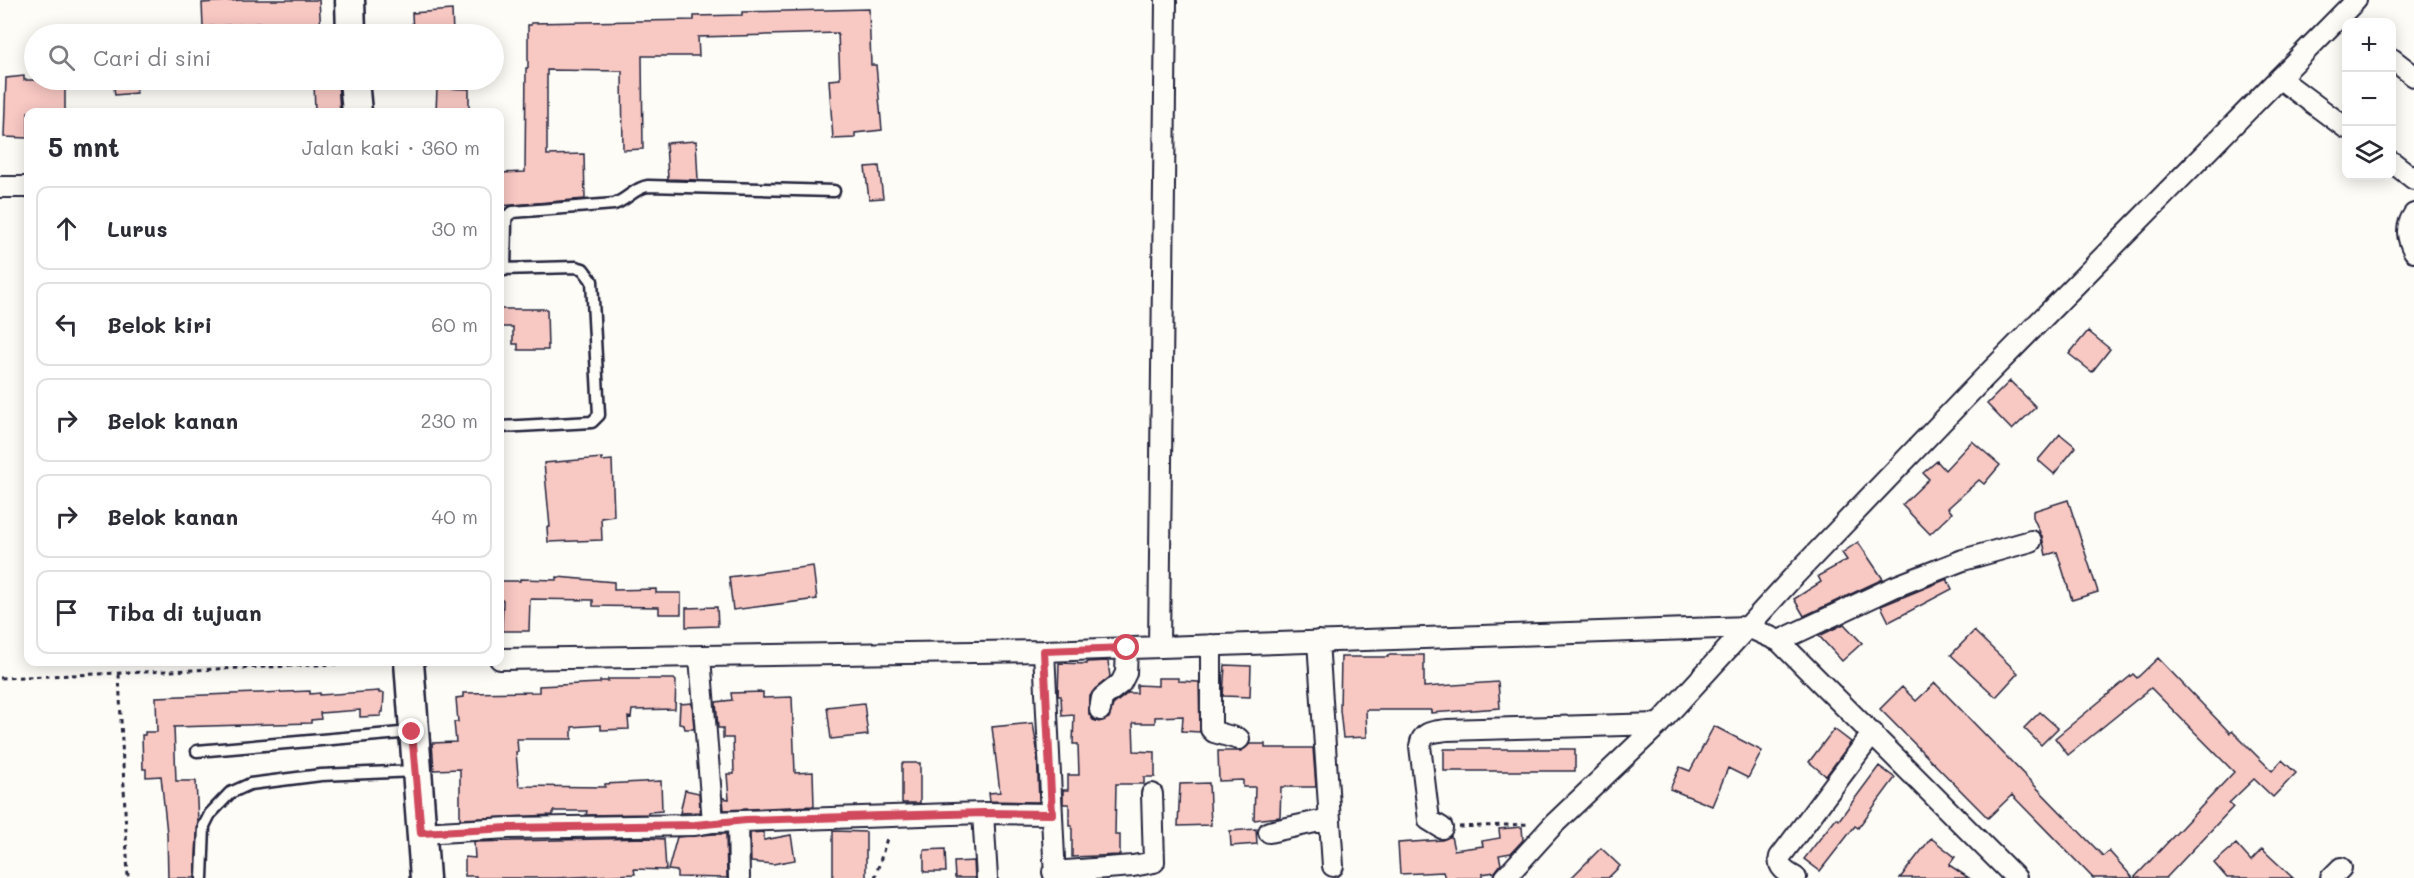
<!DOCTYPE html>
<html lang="id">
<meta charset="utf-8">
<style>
body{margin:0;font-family:Mali,sans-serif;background:#f7f7f7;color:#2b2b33}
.controls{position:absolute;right:18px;top:18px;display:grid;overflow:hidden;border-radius:12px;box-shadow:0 3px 15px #0003}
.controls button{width:54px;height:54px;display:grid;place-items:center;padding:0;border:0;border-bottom:2px solid #e1e1e2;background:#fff;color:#2b2b33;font:30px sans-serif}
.stop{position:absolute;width:18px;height:18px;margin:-14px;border:4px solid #d1495b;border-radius:50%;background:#fff}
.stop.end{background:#d1495b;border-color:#fff;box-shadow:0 2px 6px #0008}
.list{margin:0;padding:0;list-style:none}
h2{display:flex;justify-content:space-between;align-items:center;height:78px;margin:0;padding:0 24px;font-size:26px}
h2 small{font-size:20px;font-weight:400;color:#7c7c81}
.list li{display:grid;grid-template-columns:39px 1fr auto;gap:18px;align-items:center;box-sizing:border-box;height:84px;margin:0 12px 12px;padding:0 12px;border:2px solid #e1e1e2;border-radius:12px}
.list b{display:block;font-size:22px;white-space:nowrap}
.list em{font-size:20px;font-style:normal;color:#7c7c81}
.icon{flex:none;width:33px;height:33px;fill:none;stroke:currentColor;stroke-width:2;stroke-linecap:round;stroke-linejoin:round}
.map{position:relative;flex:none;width:2414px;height:878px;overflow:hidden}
.search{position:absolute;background:#fff;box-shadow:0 3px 15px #0003;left:24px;top:24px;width:480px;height:66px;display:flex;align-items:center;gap:15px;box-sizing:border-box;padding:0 21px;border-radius:33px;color:#7c7c81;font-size:22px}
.panel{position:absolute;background:#fff;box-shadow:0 3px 15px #0003;left:24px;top:108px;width:480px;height:558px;border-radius:12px}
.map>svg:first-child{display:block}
</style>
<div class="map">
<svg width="2414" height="878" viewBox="0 0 2414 878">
<rect width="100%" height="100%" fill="#fdfcf7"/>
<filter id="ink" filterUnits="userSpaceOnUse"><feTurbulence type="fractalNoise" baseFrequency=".0167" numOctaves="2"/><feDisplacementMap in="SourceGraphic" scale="12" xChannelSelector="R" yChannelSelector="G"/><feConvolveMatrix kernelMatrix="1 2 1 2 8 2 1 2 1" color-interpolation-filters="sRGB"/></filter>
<g filter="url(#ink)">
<path fill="#f8c8c3" stroke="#22223b" stroke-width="1.5" d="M242,0h77l2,31 -58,3v-11l-60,4 -1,-24z
M869,9l2,56h5l6,65 -27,3v5l-22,1 -4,-59 11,-1 -2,-46 -140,4 1,19h-57l1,93 -20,1 -1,-79 -75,-1v85l37,-1 1,45 -85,7v-33l25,-1 1,-104h2v-43h3v-2l163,-3v-4l48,-1v-3z
M452,10l1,24h-40l-1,-21z
M24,76v4h41v32h-37v26l-24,-1 2,-59z
M113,80h22l1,13 -21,2z
M314,82h24l2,30h-25z
M437,88l32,1v23h-33z
M696,141l2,39 -30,-1 -2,-36z
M879,166l4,32 -14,1 -4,-32z
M500,309h47l1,41h-30v-6h-5v-17h-13z
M2088,331l22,18 -18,23 -23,-18z
M2010,381l26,26 -24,23 -25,-26z
M2060,434l16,13 -22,27 -16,-14z
M1972,441l28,24 -16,19 -5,-4 -31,28 4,5 -22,21 -28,-29 27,-26 -6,-6 14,-12 8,9z
M602,458v3l10,-1 2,56 -13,2 1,22 -54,2 -1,-15h3l-6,-64z
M2068,500l30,92 -26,8 -15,-48 -11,3 -4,-18 -9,-20v-6z
M1858,542l25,37 -79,37 -10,-17 27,-17 -3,-6 29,-16 -5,-7z
M813,566l4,33 -84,11 -4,-33z
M557,577l57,5v8l42,-1v4h25v21h-22v-7l-66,-1v-6l-63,-1 -1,32h-27l1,-31h-3v-19h20v-2l37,1z
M1947,579l5,10 -63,33 -8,-16z
M717,607l1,19 -32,1v-19z
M1844,624l18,19 -20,18 -23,-25z
M1974,631l44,42 -22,24 -45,-42z
M1388,655h36v32l74,-5 2,26 -69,5v-3h-65l1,27 -24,1 -3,-28 1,-53h47z
M2158,658l72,75 2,-2 40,40 10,-11 14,13 -23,24 -19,-18 -25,24 4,4 -67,71h-32l100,-106 -83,-84 -83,67 -13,-17 78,-64 4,4z
M1108,661l2,16 -15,12 -5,7 -1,18 4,6 6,2 10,-4 4,-13 15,-12h9v-8l21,1v-8h20v3l21,1 1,50 -18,-1 1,-15 -28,1v6h-22l1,28 21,1v25h-11v7h-28l-1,51h5v20l-48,2v-31h-3v-22h-6v-14h5v-15h11l-1,-31h-5l1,-29 -12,1 -1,-20h-3l1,-33 28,1v-2z
M1225,665l26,1 -1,31 -27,-1z
M608,679h66l2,2 -1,28 -43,1 -1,8 -3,-1 1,12 -28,1v-5l-29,2v12h-55l1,13h-2l3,34 86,1v-3l56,-3 1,30 -14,1v2l-62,1 1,-4h-34v4l-93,4v-50l-26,1 -2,-27 24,-1 -2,-20h4l-2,-24 7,-1v-4l76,-1v-6l61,-3v-2h8z
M1935,683l168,173 6,-5 24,27h-40l-81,-83 -24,23 -108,-109 22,-22 14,14z
M310,691v3l10,-1v2l59,-4v2h5l-1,19h-2v4l-21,1v-7l-40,3 1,6 -10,1v3l-137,4 2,54h20l2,41 -3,56h-27l-1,-45 -6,-57 -15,1v-8h-3l-1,-34h3v-3h12l-1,-35z
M763,692v6l29,-1 3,76 18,-1 1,34 -90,4 -1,-12 6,1 -2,-25h7l-1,-36h-10v-10h-5l-2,-26 16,-2 -1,-7z
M692,703l2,26h-9l-1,-4 -5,-1 1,-20z
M864,703l4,32 -37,4 -4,-32z
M2040,712l18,16 -17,17 -17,-17z
M1033,723l4,26 2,53 -49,-1 -1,-8 11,-1 -8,-65z
M1714,726l48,25 -14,27 -20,-10 -16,38 -42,-17 10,-22 10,4z
M1834,729l17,13 -25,34 -17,-14z
M1250,744h15v4h48l3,39h-35l-1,30 -26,3 1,-33h-12v-7l-24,1 -1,-30h23z
M1444,749h131v22h-131z
M902,763h18v40h-18z
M1879,766l16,12 -37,50 -3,-2 -35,45 -16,-12 32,-41 3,2z
M1209,783l2,42 -33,1 2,-42z
M685,790l14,3 1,19 -20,1z
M1522,827l1,13 -12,13 -12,2 2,9 -6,8 -13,2v4h-37l-2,-6 -43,2 -2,-31 44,-3 9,-4 3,14 29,-4 -1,-5 18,-3 -1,-9z
M1256,829l1,15 -26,2 -1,-15z
M833,831l33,1v46h-33z
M764,832v8l27,-5 4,25 -22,4 -22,-2 -1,-29z
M714,834h12l1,44 -50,-1v-6l-9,-1 9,-33z
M646,838l18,1 2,31 -32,-1 1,5 -79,4h-80v-2h-11v-19l10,1 -1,-16z
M1931,838l24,19 -6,8 20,13h-69z
M2236,844l15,17 11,-12 31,29h-66l-13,-15z
M1601,848l19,18 -12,12h-37z
M945,849l1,23h-22v-22z
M974,861l1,17h-20l-1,-16z"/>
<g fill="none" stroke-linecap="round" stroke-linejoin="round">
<defs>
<path id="service" d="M505,270l1,-48 1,-6 6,-4 101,-8c13,-4 20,-16 34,-18l186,5
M500,427l92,-5 7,-7 -7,-134 -9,-12 -7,-2 -76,2
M197,751l215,-19
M202,878l2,-52 6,-12 20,-21 20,-9 71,-9 95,-4"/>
<path id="minor" d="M2392,59l22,17
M2279,78l67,50
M2392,162l22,17
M0,187h28
M2414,214c-9,13 -7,24 0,37
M1318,641l15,225
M1779,641l115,-54 69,-27 68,-19
M1211,645v84l3,3 25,7
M1159,647l7,-647
M1044,651l11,227
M700,657l13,165 270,-9 69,1
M500,659l544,-8 704,-24 31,14 237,237
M1100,710l2,-12 19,-15 5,-10 1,-25
M983,813l4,65
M738,821l1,57
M1442,828l-13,-8 -9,-74c2,-15 14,-14 27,-16l212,-6
M1269,832l60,-13
M421,833l88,-5 186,-3 18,-3
M1053,872l80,-6 21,-4 -2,-68
M1505,878l49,-54 105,-100 137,-150 184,-192 376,-382
M1796,878c-8,-5 -19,-10 -16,-21l93,-124
M2331,878l10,-10"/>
<path id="secondary" d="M350,0l1,34
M354,80l3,32
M409,662l16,216"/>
</defs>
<use href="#service" stroke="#22223b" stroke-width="15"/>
<use href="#minor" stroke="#22223b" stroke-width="24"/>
<use href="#secondary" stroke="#22223b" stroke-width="33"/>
<path stroke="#22223b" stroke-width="3" stroke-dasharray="4.5 4.5" stroke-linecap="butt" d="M119,674l9,204
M0,678l386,-16
M1459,827l71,-3
M875,878l13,-43"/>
<use href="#service" stroke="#fdfcf7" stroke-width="10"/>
<use href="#minor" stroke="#fdfcf7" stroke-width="20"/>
<use href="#secondary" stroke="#fdfcf7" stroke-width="28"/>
</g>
</g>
<g fill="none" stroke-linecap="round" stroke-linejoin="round" filter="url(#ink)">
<path stroke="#d1495b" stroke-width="8" d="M412,732l9,101 87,-5 187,-3 51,-5 237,-7 69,1 -8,-163 83,-3"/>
</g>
</svg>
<div class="controls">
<button>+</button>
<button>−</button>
<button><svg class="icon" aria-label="layers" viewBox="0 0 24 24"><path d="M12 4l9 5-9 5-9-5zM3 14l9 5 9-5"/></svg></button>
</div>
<div class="stop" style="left:1127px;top:648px"></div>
<div class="stop end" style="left:412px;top:732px"></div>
<div class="search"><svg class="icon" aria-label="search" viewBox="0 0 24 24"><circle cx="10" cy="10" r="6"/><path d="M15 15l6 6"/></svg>Cari di sini</div>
<section class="panel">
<h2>5 mnt<small>Jalan kaki · 360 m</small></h2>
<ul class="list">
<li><svg class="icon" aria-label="ahead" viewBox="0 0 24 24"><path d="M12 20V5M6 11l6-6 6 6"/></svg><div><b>Lurus</b></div><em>30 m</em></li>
<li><svg class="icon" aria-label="left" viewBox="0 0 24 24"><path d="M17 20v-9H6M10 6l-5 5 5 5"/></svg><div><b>Belok kiri</b></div><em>60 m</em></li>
<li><svg class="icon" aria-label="right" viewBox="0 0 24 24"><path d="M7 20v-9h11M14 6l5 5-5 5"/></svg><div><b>Belok kanan</b></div><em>230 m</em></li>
<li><svg class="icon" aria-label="right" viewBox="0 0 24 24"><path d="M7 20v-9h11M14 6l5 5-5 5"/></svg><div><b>Belok kanan</b></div><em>40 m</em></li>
<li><svg class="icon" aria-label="arrive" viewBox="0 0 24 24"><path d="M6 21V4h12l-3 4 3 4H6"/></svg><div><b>Tiba di tujuan</b></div></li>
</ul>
</section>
</div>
